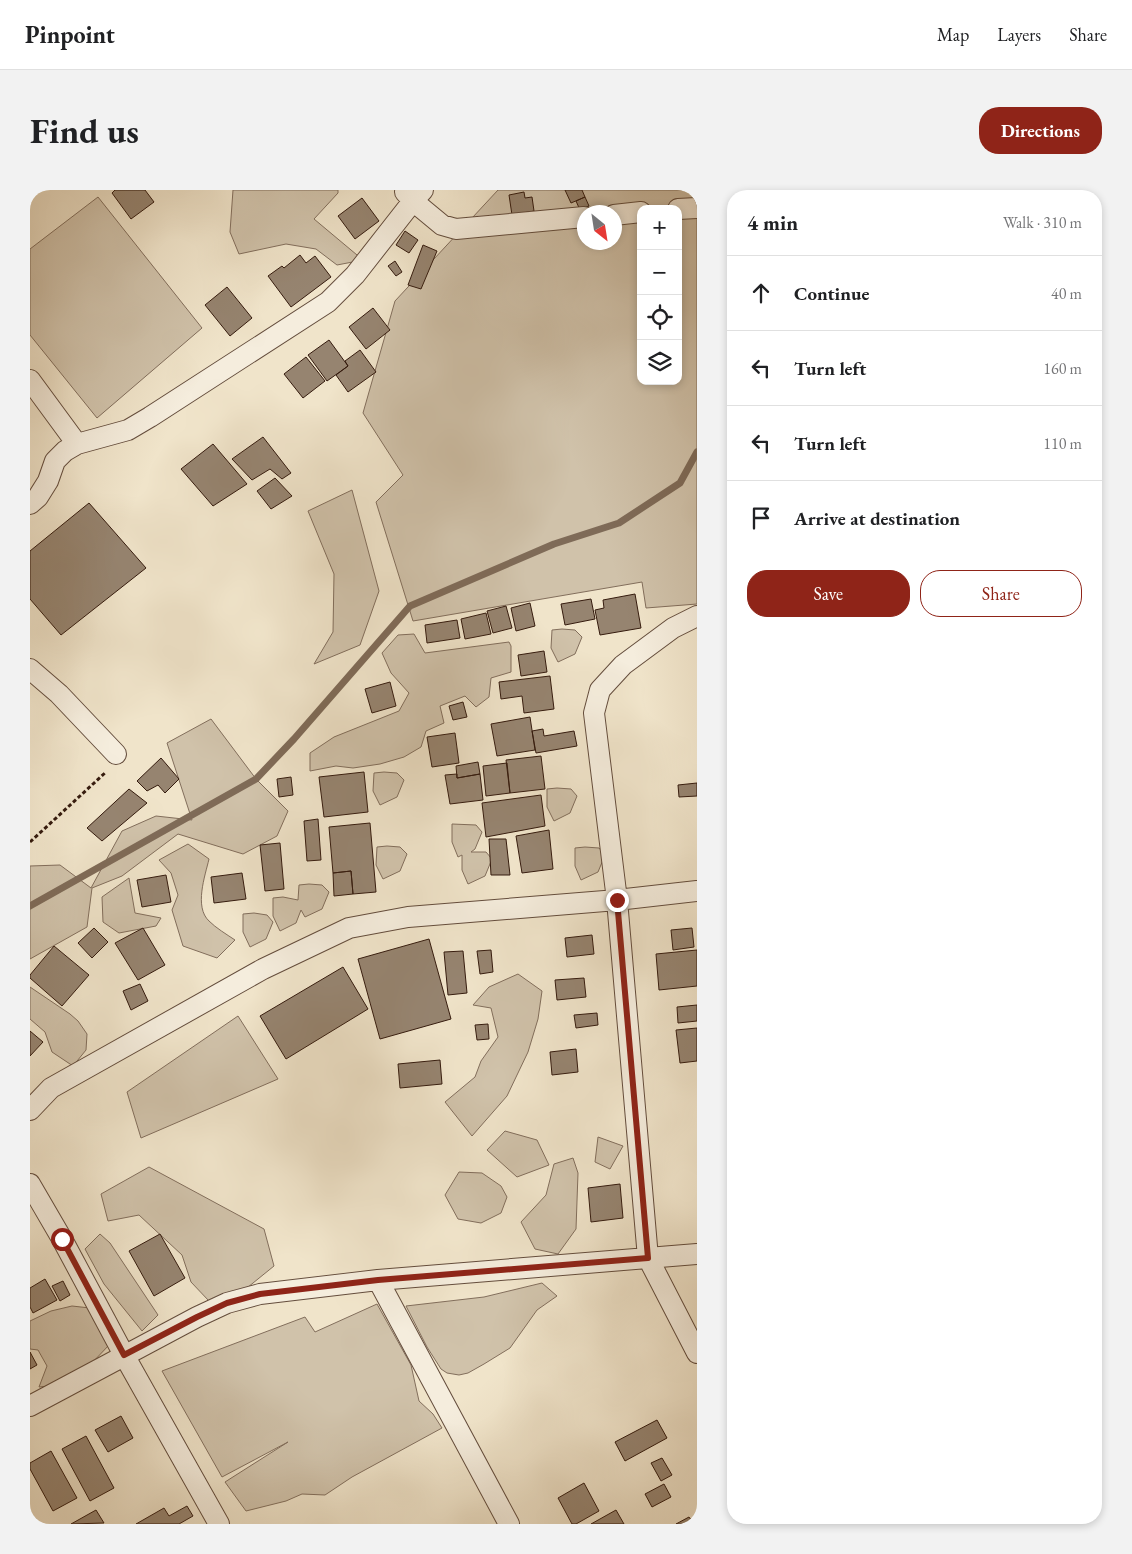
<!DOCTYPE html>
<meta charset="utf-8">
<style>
body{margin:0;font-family:"EB Garamond",serif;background:#f2f2f2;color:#202124}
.controls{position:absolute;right:15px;top:15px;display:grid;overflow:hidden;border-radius:10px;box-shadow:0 2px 8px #0003}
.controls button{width:45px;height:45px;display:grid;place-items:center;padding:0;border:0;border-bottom:1px solid #e0e0e0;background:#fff;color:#202124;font:25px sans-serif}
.compass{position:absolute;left:547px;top:15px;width:45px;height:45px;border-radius:50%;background:#fff;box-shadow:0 2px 8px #0003;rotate:150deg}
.stop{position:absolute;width:15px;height:15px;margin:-11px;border:4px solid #8f2418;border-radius:50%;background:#fff}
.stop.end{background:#8f2418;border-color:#fff;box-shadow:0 1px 5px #0008}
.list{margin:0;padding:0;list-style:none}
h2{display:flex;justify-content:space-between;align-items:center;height:65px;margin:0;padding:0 20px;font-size:21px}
h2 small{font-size:16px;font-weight:400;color:#757577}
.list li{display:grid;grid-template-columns:32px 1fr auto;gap:15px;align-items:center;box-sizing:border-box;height:75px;padding:0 20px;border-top:1px solid #e0e0e0}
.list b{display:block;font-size:19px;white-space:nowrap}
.list em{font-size:16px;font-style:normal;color:#757577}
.actions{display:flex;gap:10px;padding:15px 20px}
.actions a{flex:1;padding:11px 0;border:1px solid #8f2418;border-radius:20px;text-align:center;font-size:18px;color:#8f2418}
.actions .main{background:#8f2418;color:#fff}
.icon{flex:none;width:28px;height:28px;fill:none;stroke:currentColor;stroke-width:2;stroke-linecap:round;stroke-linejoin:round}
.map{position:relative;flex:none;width:667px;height:1334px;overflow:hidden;border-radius:20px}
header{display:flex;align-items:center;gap:30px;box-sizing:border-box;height:70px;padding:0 25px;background:#fff;border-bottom:1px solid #e0e0e0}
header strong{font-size:24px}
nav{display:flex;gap:28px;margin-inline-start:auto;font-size:18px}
.intro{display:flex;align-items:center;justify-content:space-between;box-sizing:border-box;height:120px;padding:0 30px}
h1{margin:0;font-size:35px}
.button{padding:12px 22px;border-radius:20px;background:#8f2418;color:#fff;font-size:18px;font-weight:700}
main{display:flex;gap:30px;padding:0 30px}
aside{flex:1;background:#fff;border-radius:20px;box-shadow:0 2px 8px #0003}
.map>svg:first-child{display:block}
</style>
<header>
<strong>Pinpoint</strong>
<nav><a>Map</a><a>Layers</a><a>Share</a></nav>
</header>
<div class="intro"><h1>Find us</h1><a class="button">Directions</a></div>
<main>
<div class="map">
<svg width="667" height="1334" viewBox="0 0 667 1334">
<rect width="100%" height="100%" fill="#f0e4ca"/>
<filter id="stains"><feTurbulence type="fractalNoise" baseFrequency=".004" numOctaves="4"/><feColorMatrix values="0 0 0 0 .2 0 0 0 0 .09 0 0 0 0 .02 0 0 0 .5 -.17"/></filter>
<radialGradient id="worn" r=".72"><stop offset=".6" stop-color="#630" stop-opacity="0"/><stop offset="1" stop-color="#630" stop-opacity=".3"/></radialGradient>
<path fill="#d0c2aa" stroke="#826e5c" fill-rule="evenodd" d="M203,0h105v3l-24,26 49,41 -26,5 -21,-16 -30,-5 -47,10 -9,-22z
M468,0h199v414l-51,4 -4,-26 -229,39 -37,-119 27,-27 -40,-62 32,-112zM611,19h37v172h-37zM554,22h30v30h-30z
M68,7l104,131 -105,90 -67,-83v-86z
M322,300l27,101 -19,54 -46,19 19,-32 1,-58 -26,-63z
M532,439l13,1 7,7 -7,17 -17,8 -7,-14 1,-18z
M384,444l11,19 84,-11 2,4v26l-20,6 -2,19 -13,10 -11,-11 -25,10 4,17 -18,8 -5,16 -17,10 -24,7 -27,4 -17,-2 -26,5v-18l24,-16 65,-26 10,-18 -18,-20 -9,-20 16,-18z
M181,529l45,60 32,32 -11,25 -34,18 -65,-20 -56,42 -30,12 -5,39 -57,32v-93l30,-1 31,23 31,-57 34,-15 36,4 -25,-77z
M354,582l13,1 7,7 -7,17 -17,8 -7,-14 1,-18z
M527,598l14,1 6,7 -7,17 -16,8 -7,-14v-18z
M422,634l24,1 6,7 -7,17 -4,3h15l6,7 -7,17 -17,8 -6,-14v-15l-4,2 -6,-15z
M158,654l21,15c-4,17 -15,48 0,62 7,7 17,13 26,19l-18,18 -34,-12 -11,-36 6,-15 -7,-22 -12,-13z
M357,656l13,1 7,7 -7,17 -17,8 -7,-14 1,-18z
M555,657l14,1 6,7 -7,17 -17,8 -6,-14v-18z
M99,688l6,35 26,5 -5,8 -37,7 -16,-11 -1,-25z
M279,694l13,1 7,7 -7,17 -17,8 -4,-7 -5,13 -16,8 -7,-15v-18l10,-1 15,3 1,-15z
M224,723l13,2 6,7 -7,17 -16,8 -7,-15v-18z
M488,784l24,17 -4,28 -10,33 -21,44 -35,40 -27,-34 30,-25 6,-16 17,-24 -7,-29 -18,-3 16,-18z
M0,797l40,27 8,7 9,13 -1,16 -13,16 -21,-14 -7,-20 -15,-13z
M208,826l40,63 -137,59 -14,-46z
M475,941l32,9 12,25 -32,12 -30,-27z
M568,947l25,9 -13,23 -15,-7z
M543,968l5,15 -2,56 -18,25 -23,-5 -14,-27 25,-27 8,-31z
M119,977l115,62 10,37 -37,30 -28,5 -18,-19 -9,-27 -43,-40 -31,6 -7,-27z
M429,982l23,1 19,13 6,11 -6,16 -20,10 -23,-4 -13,-24z
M70,1044l10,9 48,72 -16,16 -38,-47 -19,-35z
M512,1093l15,13 -20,14 -27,38 -26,16 -16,9 -9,2 -12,-2 -6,-4 -14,-22 -21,-41 78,-9z
M347,1114l34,61 8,36 14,13 9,14 -90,49 -27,18 -23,-1 -16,7 -40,10 -21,-29 63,-40 -66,35 -60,-106 143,-54 10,15z
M42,1116l18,2 20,36 -20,21 -30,20 -21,2 8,-21 -9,-16 -8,-1v-28l21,-10z"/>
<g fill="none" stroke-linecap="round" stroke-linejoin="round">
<path stroke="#7f6b58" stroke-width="7" d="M0,716l226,-127 38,-40 116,-133 144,-62 65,-21 61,-40 17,-31"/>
</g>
<path fill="#968470" stroke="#351b0e" d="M85,0h30l9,12 -23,17 -19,-26z
M535,0h17l3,7 -14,6z
M494,2l1,6 7,-1 2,14 -22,4 -3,-20z
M555,7l4,9 -9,4 -4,-9z
M332,8l17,23 -24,18 -17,-23z
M375,41l13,9 -9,13 -13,-8z
M393,55l14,6 -16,38 -13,-4z
M270,65l6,8 9,-7 16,21 -40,30 -23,-31 14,-10 2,2z
M365,71l7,11 -6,4 -8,-10z
M197,97l25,31 -22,18 -25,-31z
M343,118l17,22 -24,19 -17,-22z
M299,150l19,26 -21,15 -19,-26z
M330,160l16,22 -28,20 -12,-17 12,-9 -3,-5z
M276,167l19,24 -22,17 -19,-24z
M233,247l28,36 -9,6 -12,-10 -18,11 -20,-21z
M183,254l34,40 -34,22 -32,-37z
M245,288l17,18 -21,13 -14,-18z
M59,313l57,65 -85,67 -31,-36v-48z
M605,404l6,34 -41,7 -5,-25 9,-2 -1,-8z
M561,409l4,20 -30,6 -4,-21z
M500,413l5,23 -19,5 -5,-23z
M476,416l6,22 -19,5 -6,-22z
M456,423l5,21 -26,5 -4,-20z
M427,430l3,18 -33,5 -2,-18z
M514,461l3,21 -26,4 -3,-21z
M520,486l4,33 -30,4 -2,-17 -21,3 -2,-17z
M360,492l6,24 -24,7 -7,-24z
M433,512l4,15 -14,3 -4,-14z
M500,527l5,33 -38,6 -6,-32z
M513,539l1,7 30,-5 3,15 -41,7 -4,-22z
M425,543l4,30 -27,4 -5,-30z
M511,566l4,33 -35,4 -4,-33z
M131,568l18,21 -14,14 -7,-8 -11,6 -10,-10z
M448,572l2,12 -23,4 -1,-12z
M477,573l3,30 -24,3 -3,-30z
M334,582l4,40 -44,5 -5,-40z
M427,584v4l23,-4 3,26 -33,4 -5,-29z
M261,587l2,18 -14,2 -2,-18z
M667,593v13l-18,1 -1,-12z
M99,599l18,14 -45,38 -15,-13z
M511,605l4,31 -59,11 -4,-34z
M288,629l3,41 -14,1 -3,-40z
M340,633l6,69 -23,2 -2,-23 -18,2 -4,-46z
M519,640l4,39 -31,4 -6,-37z
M459,649h17l4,36h-19z
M250,653l4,46 -19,2 -5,-46z
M321,681l2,23 -19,2 -1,-23z
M212,683l4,26 -32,4 -3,-26z
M136,685l5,27 -29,5 -5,-27z
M64,738l14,14 -16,16 -14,-15z
M113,738l22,37 -27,15 -23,-37z
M662,738l2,19 -21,3 -2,-20z
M562,745l2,19 -27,3 -2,-19z
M399,749l22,80 -71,20 -22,-80z
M24,756l35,29 -27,31 -32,-28v-3z
M461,760l2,22 -13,2 -3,-23z
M667,760v36l-38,4 -3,-36z
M433,761l4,42 -19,2 -4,-43z
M313,777l25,42 -82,50 -26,-43z
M554,788l2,19 -29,3 -2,-20z
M110,794l8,17 -17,9 -8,-19z
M667,815v16l-19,2 -1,-16z
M567,823l1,12 -22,3 -2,-13z
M458,834l1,15 -12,1 -2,-15z
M667,838v33l-17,2 -4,-33z
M0,841l13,11 -13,14z
M546,859l2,23 -26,3 -2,-23z
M410,870l2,24 -42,4 -2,-24z
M590,994l3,34 -32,4 -3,-34z
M130,1044l25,44 -31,18 -25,-45z
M15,1089l12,21 -24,13 -3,-6v-19z
M33,1091l7,14 -10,6 -8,-15z
M0,1162l7,13 -7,4z
M91,1226l12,22 -25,14 -13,-22z
M627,1230l10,18 -42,23 -10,-19z
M56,1246l28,52 -24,13 -28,-52z
M21,1261l26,47 -24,13 -23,-42v-6z
M632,1268l10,17 -11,6 -10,-18z
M554,1293l15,28 -23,13h-4l-14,-26z
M634,1294l7,13 -19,10 -7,-13z
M157,1316l6,10 -14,8h-43l28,-16 5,8z
M66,1320l8,13 -33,1z
M586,1320l8,14h-33z
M659,1327l5,7h-18z"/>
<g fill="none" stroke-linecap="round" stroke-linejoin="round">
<defs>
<path id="street" d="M375,2l8,9 29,24 14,4 128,-12
M648,19l19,-1
M584,25l27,-3
M0,190l47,64
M0,314l8,-7 10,-16 7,-20 10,-10 12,-7 51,-14 22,-13 178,-115 27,-27 58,-74 10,-11
M667,426l-24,12 -50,37 -23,25 -6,23 23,187 31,358 49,95
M0,479l29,25 57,60
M0,920l21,-22 212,-119 86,-41 59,-11 209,-17 80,-9
M0,994l32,55 62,116 95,169
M348,1090l131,244
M0,1216l167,-89 30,-14 33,-9 118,-14 319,-26"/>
</defs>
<use href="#street" stroke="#644d3d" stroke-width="22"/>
<path stroke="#351b0e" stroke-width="3" stroke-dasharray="4 2.5" stroke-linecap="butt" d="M0,652l76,-70"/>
<use href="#street" stroke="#f5eddd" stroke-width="20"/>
</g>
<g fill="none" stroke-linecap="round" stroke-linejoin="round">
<path stroke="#8f2418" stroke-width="6" d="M32,1049l62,116 73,-38 30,-14 33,-9 118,-14 270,-22 -31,-358"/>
</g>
<rect width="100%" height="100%" filter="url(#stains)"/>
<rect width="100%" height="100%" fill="url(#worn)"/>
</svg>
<div class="controls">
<button>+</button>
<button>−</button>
<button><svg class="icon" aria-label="locate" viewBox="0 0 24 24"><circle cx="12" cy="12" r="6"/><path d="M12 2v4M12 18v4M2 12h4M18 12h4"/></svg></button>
<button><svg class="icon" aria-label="layers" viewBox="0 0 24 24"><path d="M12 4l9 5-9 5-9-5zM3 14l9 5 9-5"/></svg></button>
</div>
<svg class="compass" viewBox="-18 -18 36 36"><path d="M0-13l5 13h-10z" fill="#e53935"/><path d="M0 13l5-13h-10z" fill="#757577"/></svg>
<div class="stop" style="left:32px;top:1049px"></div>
<div class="stop end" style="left:587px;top:710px"></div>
</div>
<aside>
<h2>4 min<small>Walk · 310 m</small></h2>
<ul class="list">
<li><svg class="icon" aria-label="ahead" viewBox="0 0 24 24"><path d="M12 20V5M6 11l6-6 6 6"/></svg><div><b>Continue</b></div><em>40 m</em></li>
<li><svg class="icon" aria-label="left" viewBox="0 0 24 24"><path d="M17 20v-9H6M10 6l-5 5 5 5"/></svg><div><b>Turn left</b></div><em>160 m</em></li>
<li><svg class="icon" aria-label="left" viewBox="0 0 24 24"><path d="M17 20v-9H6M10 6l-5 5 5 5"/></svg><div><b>Turn left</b></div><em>110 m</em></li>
<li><svg class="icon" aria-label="arrive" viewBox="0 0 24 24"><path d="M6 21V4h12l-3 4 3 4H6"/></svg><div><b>Arrive at destination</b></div></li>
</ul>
<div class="actions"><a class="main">Save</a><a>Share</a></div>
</aside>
</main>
